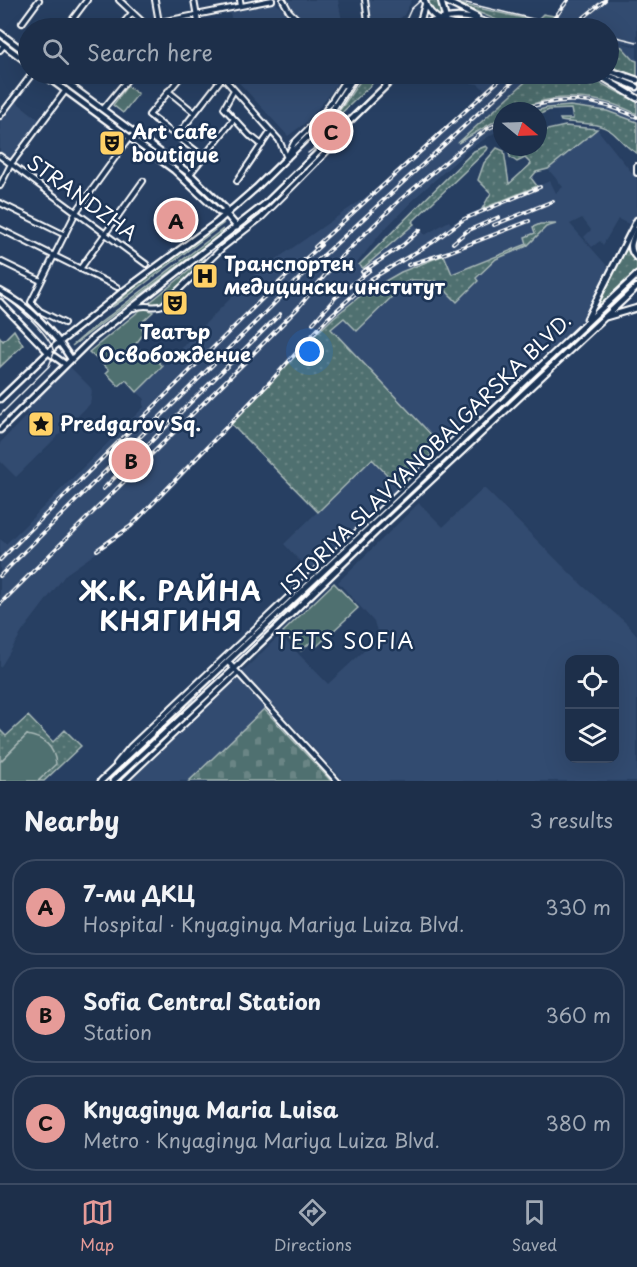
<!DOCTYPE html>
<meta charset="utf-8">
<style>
body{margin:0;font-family:"Playpen Sans",sans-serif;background:#253751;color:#f1f3f6}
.controls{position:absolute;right:18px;bottom:18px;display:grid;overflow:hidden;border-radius:12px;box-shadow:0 6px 24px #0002}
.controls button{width:54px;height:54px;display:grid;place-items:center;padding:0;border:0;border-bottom:2px solid #3b4a62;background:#1d2f4a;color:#f1f3f6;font:30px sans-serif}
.compass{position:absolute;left:493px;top:102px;width:54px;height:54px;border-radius:50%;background:#1d2f4a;box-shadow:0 6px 24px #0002;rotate:109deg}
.you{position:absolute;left:310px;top:352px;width:21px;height:21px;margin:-15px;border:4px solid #fff;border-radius:50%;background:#1a73e8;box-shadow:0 0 0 9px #1a73e833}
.badge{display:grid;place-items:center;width:39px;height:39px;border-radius:50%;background:#e69b98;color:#111;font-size:20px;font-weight:700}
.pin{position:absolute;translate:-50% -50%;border:3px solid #fff;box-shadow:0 2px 6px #0006}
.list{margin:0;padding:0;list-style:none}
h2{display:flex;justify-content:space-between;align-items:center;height:78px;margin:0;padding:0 24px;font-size:26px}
h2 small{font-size:20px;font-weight:400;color:#a0a9b5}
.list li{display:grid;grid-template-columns:39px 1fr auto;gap:18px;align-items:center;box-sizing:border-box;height:96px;margin:0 12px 12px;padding:0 12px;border:2px solid #3b4a62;border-radius:24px}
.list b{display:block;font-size:22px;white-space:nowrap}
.list p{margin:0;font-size:20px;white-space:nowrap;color:#a0a9b5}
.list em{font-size:20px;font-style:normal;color:#a0a9b5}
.icon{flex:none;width:33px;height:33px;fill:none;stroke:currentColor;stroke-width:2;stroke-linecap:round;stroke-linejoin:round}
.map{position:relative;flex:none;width:637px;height:781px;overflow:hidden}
.search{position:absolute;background:#1d2f4a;box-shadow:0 6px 24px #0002;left:18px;right:18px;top:18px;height:66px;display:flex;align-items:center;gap:15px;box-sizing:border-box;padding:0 21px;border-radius:33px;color:#a0a9b5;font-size:22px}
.sheet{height:402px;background:#1d2f4a}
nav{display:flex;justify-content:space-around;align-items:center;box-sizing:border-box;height:84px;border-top:2px solid #3b4a62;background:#1d2f4a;font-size:16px;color:#a0a9b5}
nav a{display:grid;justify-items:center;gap:3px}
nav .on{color:#e69b98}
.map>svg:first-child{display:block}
</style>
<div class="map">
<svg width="637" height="781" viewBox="0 0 637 781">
<defs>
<pattern id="grass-dots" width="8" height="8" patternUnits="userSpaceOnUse" patternTransform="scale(1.5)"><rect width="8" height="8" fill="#50706f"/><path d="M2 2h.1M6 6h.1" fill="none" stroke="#6a8585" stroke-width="1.8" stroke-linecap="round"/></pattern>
<pattern id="cemetery-stones" width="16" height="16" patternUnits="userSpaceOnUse" patternTransform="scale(1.5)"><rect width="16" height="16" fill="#50706f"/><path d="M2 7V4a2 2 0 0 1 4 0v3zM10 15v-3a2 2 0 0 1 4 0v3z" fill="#6a8585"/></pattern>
</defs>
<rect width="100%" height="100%" fill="#273f62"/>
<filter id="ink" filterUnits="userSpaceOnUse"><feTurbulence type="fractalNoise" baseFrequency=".0167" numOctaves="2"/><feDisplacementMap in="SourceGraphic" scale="12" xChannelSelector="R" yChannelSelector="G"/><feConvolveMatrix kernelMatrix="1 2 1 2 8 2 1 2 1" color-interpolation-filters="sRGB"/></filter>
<g filter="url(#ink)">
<path fill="#334b6f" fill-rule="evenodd" d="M283,0h55l4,21 -8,7h-28l-17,-17z
M367,0h45l-8,15 -16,13h-12l-6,-9z
M565,0h72v45l-23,-4 23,6v14l-3,-1 -12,-13 -13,-4 -1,-15h-64z
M275,2l11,11 -5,6 3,3 -2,3 4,3 7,-8 9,8h-69l-3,-16z
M231,74h112l-16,24 -19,23 -20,15z
M416,74h118l-73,66 41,-23v11l-39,25v2l-46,41 -37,38 -23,29 6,5 51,-44 11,11 24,-14 2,3 14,-8 85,-35 6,12 7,-6 -15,-18 49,-40 40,50v34l-6,12 -13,-6 -15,26 -3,-4 -8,6 -8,-10 7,-7 -9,-12 -12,6 39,44 -23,47 -27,28 -24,17 -74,70 -20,15 -111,-115 14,-13 14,14 51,-51 27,1 20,21 22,-21 -3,-3 21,-19 31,-13 19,-19 7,-2 -13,-1 -7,3 2,6 -8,10 -75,31 -8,-19 -80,38 -30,24 -26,25 -133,143 -43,43 -66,46 -44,58 -22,36v-129l6,5 138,-137 -1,-3 2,-5 -8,-7 118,-118 122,-85 109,-98 -8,-7 -61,-8z
M571,98l24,2 20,4 22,10v8l-15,-6 -29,-8 -23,-2 -23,2 -12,3h-22l34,-11z
M14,100l27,21 -31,41 -10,-7v-35z
M69,368h2l19,19 2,4 -2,13 -74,73 -16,-16v-18l28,-29 -3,-3z
M372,459l27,28 -89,85 -26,-28z
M484,488l99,98 43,37 11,12v146h-293l-73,-79 -82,79h-60l151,-146 48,49 51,-47 -5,-15 -36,-40 81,-79 24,24zM570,660h44v98h-44z"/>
<path fill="url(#grass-dots)" stroke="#a8b8b7" stroke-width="1.5" d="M431,0h7l4,6 1,7 -2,3h-3l-5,-3 -6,-11z
M456,3l80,18 7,-7 11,2 -10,12h-28z
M608,43l14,4 12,13 3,1v15l-28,-10z
M365,74h14l-8,11 -40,38z
M534,74h49l54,28v12c-27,-14 -60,-20 -90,-14 -16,3 -29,11 -45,11v6l-44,26z
M570,106l37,5 30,11v31c-11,-5 -16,-14 -25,-21 -14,-11 -36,-8 -51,-11l-1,-2h13l-2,-10 -22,1 -11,5v-4h-3l12,-3z
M565,126l32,3 -49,40 -12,3 -5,6 6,8 -55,23 9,-16 -13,-13 6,-17 13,-15 7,3 5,33 22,-20 -6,-6 -8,4 -7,-5 -2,-10h30v-15z
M486,146l2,2 -1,2 -75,72 2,2 -51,44 -4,-3 115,-114z
M224,223l-101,77 -11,7 24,-21 83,-62z
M540,224h16l-10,3 -19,19 -31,13 -20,19 2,3 -21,21 -21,-21 -27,-1 -52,51 -13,-13 -13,11 110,116 -42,42 -27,-28 -54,53 -87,-88 77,-82 26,-25 30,-24 37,-21 43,-17 8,19 75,-30 -2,-7 10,-4 -2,-6z
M637,224c-5,18 -16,22 0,39v8l-44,41z
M223,229l-5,7 -146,110 16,-14z
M14,330l9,15 -23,22v-30l3,4z
M28,716l25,26 12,-12 16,16 -37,35h-6l17,-17 -28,-29 -27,27v-32l6,6z"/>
<path fill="url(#cemetery-stones)" stroke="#a8b8b7" stroke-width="1.5" d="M264,709l67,72h-142z"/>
<path fill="#50706f" stroke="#a8b8b7" stroke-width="1.5" d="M127,86l11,8 -15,19 -10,-8z
M205,258l-41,45 -8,2 -7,-2z
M144,307l9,5 -13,12 4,9 -9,12 15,15 5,-1 8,7 -26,26 -11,-12 -7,6 -13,-13 3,-3 -20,-18z
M334,583l24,25 -41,38 -5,-5 -11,10 -18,-19z
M27,735c17,3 27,11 29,29l-18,17h-38v-19z"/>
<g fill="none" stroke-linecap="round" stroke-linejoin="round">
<defs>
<path id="minor" d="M119,0l30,28
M155,0l5,28
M194,0l5,28
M240,0l1,6
M283,0l6,11 17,17
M365,0l4,28
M22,23l17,-23
M145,25l127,-25
M88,26l14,-2 8,4
M66,28l21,-28
M119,28l13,-15
M0,50l4,-5
M183,74l-34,41 55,42
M220,74l59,66 8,18
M344,85l11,-9 -3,-2
M234,90l-10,18 26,28
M168,91l27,22
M103,109l29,-35
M0,116l32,-42
M177,136l45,-58
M252,137l10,8
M288,155l6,-12 29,-29 26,-40
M0,156l146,108
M637,166v7
M190,174l44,-55
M237,181l34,-50
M0,186l11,-22 55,-74
M0,203l65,32
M0,229l117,58
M0,261l41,20
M80,269l63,-88
M134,308c11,-5 19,1 29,-3l59,-57 40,-31 33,-33 47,-48 5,-11
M64,323l-24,-12 -9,-9 45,-90 54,-75
M228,662l109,119
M116,764l14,-17 347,-329
M124,781l114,-108"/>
<path id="major" d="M424,0c8,26 33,25 56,28
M443,0l34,17
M415,26l6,-7 4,-14
M412,28c36,-13 52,-16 88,0
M441,28l4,-12 -4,-16
M0,33l28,21
M0,42l28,21
M608,70l29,10
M43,74l131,96 45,42 7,2
M55,74l135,100 35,34 1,6 11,13
M597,74l40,24
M605,74l32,13
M637,230c-5,10 -10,19 0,28
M0,291c29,15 54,41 71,68
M0,302l48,50 17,12
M606,317l31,-9
M587,319l50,-99
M0,399l55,-53 67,-54 95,-70 39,-34 71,-70 29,-44
M0,430l93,-92 172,-134 133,-130
M101,781l536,-506
M113,781l121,-112 145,-140 258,-242"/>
</defs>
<use href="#minor" stroke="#fff" stroke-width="8"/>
<use href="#major" stroke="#fff" stroke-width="9"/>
<use href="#minor" stroke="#1d3557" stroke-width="4"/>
<use href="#major" stroke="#1d3557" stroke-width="4.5"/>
<path stroke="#fff" stroke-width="1.5" d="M454,0l83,20
M406,20l5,-11 9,-8
M608,35l29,7
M320,132l15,-16 27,-42
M308,153l13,-10 72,-69
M0,294c15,9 52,42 54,59l-5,13 -49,49"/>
<defs>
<path id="rail" d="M547,28l21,-28
M571,28l34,-28
M517,111c43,-16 78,-13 120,6
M494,225l59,-24
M453,243l14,-12 32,-14
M315,247l191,-173
M408,265l41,-13 80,-31
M362,272l41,-27 17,-15
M313,323l23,-26 34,-27
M103,489l177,-175
M97,550l34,-24 139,-144 57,-63 44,-40 62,-37 31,-23 76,-32
M0,560l272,-271 49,-44
M0,576l313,-311 208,-191
M0,604l245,-242 53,-54 38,-46 65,-63 65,-54 21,-16 15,-7"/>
</defs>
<use href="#rail" stroke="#fff" stroke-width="4"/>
<use href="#rail" stroke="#1d3557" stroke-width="1.5" stroke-dasharray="4.5" stroke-linecap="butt"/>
</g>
</g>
<defs>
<symbol id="theatre-square" viewBox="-11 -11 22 22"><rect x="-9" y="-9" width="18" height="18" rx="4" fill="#ffd166" stroke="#1d3557"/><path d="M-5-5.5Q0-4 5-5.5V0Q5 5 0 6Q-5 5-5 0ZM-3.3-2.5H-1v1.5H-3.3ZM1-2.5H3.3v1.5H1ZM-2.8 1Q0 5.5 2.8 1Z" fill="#111"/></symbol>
<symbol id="hospital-square" viewBox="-11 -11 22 22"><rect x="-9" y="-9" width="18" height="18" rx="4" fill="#ffd166" stroke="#1d3557"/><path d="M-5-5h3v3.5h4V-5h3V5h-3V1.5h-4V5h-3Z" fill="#111"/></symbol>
<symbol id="sight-square" viewBox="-11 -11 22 22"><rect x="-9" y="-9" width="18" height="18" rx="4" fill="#ffd166" stroke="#1d3557"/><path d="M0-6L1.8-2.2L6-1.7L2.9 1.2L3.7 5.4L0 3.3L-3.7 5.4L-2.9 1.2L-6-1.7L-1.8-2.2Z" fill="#111"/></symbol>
</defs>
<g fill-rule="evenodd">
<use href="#theatre-square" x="97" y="128" width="30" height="30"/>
<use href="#hospital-square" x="190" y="261" width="30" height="30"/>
<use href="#theatre-square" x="160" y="288" width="30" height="30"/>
<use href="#sight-square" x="26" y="409" width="30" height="30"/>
</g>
<g text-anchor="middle" stroke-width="5" stroke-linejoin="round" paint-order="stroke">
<g font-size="20" font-weight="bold" fill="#fff" stroke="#1d3557" text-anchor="start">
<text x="132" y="139">Art cafe<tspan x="132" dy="23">boutique</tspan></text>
<text x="224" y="271">Транспортен<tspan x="224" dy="23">медицински институт</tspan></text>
<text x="175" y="339" text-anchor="middle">Театър<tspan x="175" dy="23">Освобождение</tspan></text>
<text x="60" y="431">Predgarov Sq.</text>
</g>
<g font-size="20" fill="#fff" stroke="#1d3557">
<text transform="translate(82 198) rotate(36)" y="7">STRANDZHA</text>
<text transform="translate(426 454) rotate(-44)" y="7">ISTORIYA SLAVYANOBALGARSKA BLVD.</text>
</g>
<g font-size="21" letter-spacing="1.5" fill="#fff" stroke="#1d3557">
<text x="345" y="649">TETS SOFIA</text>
</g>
<g font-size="26" font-weight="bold" letter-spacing="1.5" fill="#fff" stroke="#1d3557">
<text x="171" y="601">Ж.К. РАЙНА<tspan x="171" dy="30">КНЯГИНЯ</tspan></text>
</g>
</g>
</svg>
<div class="controls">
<button><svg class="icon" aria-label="locate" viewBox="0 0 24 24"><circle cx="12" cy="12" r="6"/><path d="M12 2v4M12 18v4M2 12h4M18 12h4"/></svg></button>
<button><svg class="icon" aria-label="layers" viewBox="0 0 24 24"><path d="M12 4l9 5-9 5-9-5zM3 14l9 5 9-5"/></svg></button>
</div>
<svg class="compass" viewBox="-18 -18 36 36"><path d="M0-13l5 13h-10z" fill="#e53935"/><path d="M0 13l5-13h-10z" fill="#a0a9b5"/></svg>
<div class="you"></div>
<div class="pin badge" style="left:176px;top:220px">A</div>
<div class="pin badge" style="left:131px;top:460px">B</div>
<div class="pin badge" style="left:331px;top:131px">C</div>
<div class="search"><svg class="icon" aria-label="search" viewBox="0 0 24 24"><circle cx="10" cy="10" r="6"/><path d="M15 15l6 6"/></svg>Search here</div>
</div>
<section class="sheet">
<h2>Nearby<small>3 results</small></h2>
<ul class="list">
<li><span class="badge">A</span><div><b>7-ми ДКЦ</b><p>Hospital · Knyaginya Mariya Luiza Blvd.</p></div><em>330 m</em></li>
<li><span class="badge">B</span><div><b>Sofia Central Station</b><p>Station</p></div><em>360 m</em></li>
<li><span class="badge">C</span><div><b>Knyaginya Maria Luisa</b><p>Metro · Knyaginya Mariya Luiza Blvd.</p></div><em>380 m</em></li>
</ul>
</section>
<nav>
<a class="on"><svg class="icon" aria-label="map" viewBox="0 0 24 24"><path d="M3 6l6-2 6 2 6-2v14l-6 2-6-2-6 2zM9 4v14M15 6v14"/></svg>Map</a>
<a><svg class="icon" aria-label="directions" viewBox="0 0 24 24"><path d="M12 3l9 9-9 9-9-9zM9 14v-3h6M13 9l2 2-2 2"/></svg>Directions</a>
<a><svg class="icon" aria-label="saved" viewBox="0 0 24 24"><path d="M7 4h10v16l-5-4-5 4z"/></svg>Saved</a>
</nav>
